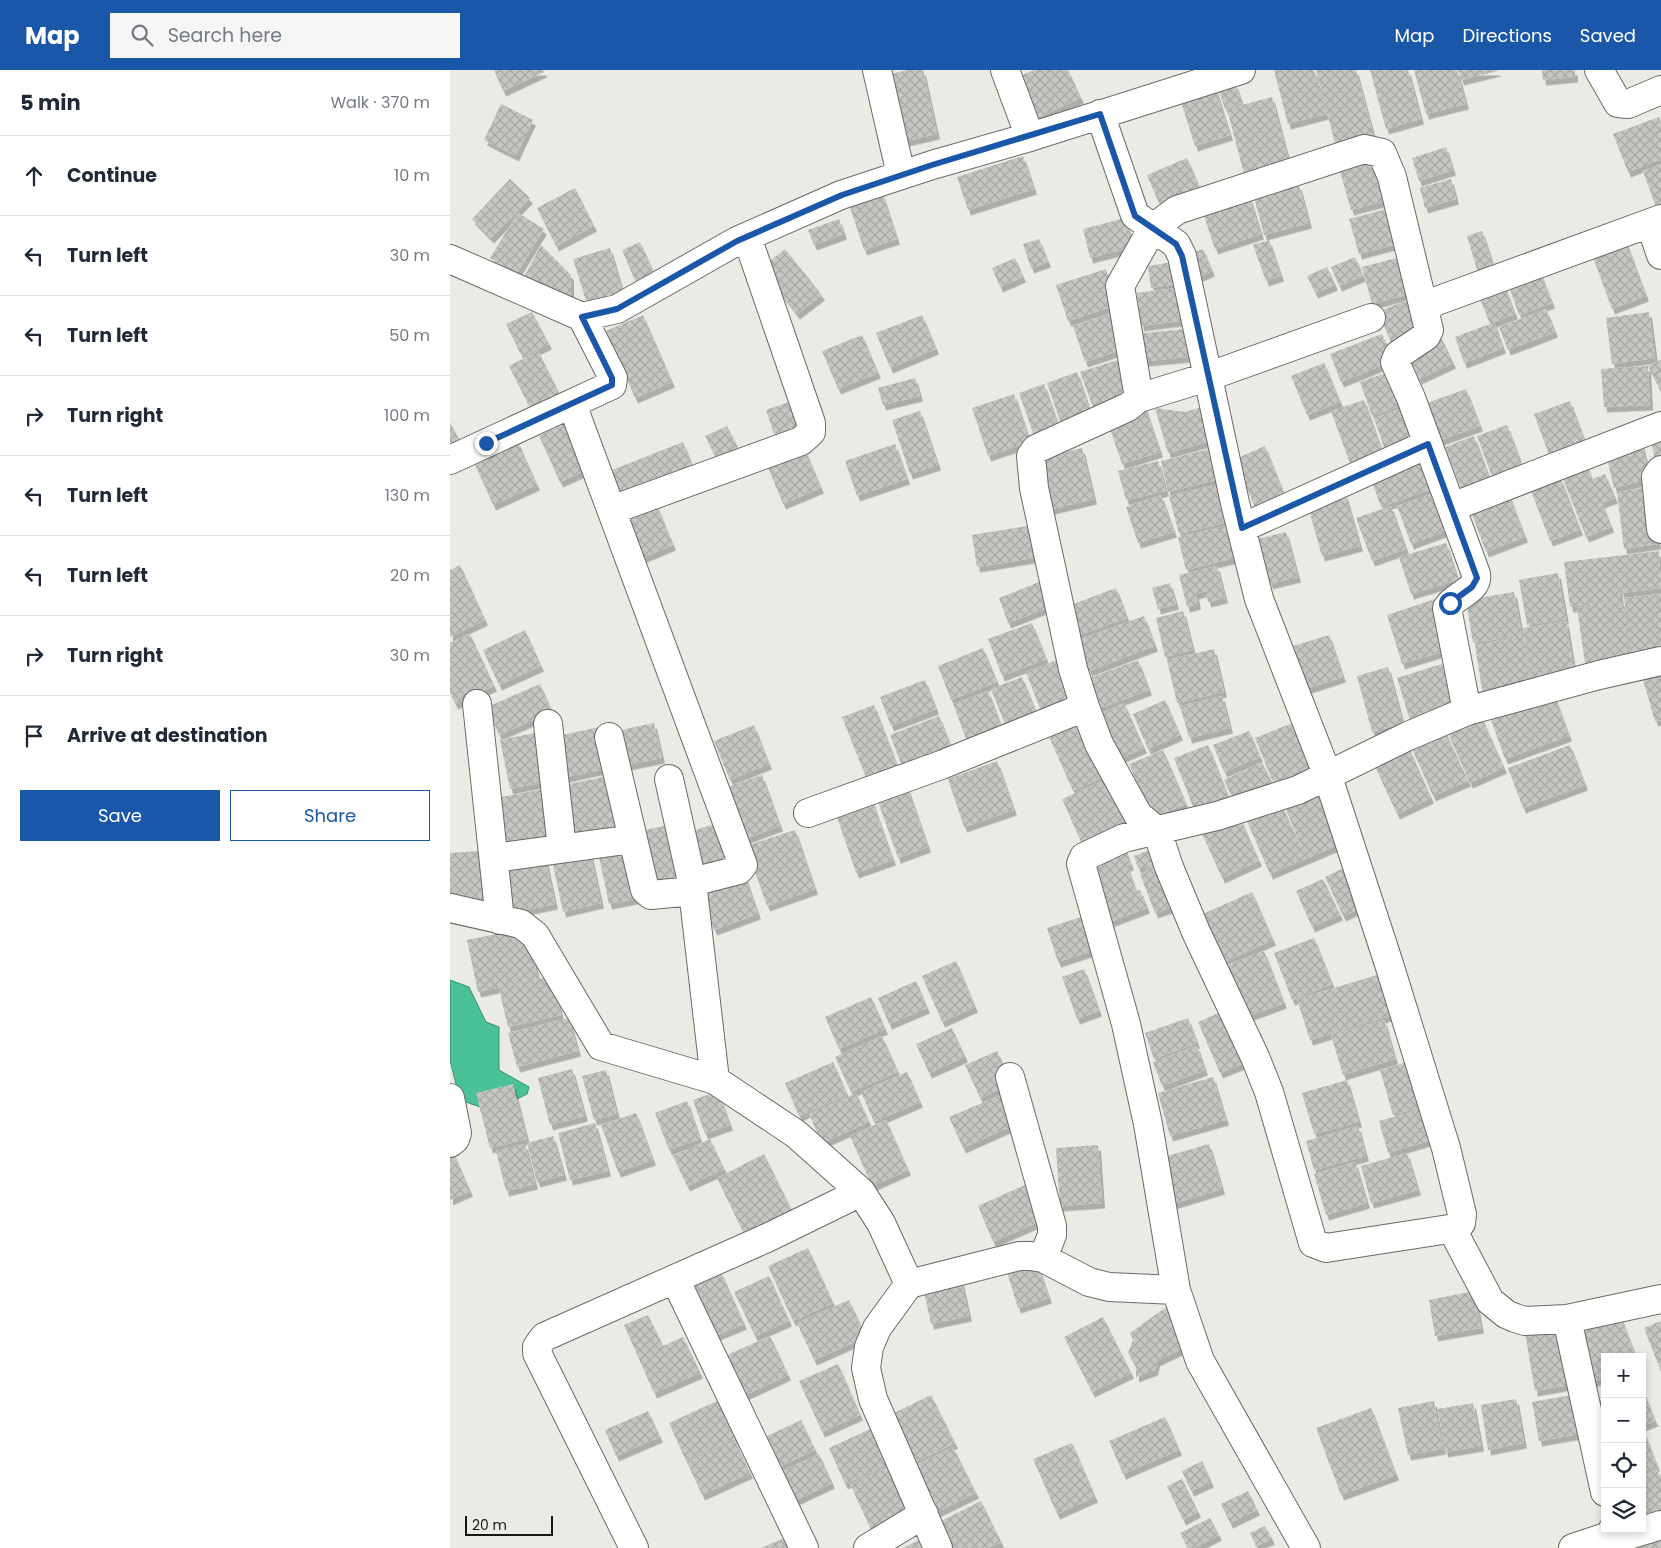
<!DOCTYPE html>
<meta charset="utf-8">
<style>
body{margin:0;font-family:Poppins,sans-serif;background:#f6f6f7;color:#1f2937}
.controls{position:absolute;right:15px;bottom:15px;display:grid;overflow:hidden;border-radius:0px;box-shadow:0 2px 8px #0003}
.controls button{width:45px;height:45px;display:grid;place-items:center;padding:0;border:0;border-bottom:1px solid #e0e1e3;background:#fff;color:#1f2937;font:25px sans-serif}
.scale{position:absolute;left:15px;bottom:12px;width:88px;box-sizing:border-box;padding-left:5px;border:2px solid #161614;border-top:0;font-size:14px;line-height:18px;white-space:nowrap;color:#161614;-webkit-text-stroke:4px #ebebe6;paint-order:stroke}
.stop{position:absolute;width:15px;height:15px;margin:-11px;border:4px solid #1b57a8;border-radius:50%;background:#fff}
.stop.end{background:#1b57a8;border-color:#fff;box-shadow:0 1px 5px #0008}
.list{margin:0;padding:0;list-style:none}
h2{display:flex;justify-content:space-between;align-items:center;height:65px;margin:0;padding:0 20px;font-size:21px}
h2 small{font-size:16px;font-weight:400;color:#747a83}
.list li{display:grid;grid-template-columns:32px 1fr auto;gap:15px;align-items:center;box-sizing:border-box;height:80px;padding:0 20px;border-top:1px solid #e0e1e3}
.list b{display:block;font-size:19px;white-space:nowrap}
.list em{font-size:16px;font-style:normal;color:#747a83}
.actions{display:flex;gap:10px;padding:15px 20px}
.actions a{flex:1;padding:11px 0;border:1px solid #1b57a8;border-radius:0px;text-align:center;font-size:18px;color:#1b57a8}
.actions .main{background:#1b57a8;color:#fff}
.icon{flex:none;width:28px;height:28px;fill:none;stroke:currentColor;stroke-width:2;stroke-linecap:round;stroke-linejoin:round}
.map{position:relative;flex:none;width:1211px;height:1478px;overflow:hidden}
header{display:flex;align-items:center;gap:30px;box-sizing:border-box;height:70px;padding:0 25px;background:#1b57a8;color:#fff}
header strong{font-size:24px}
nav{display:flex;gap:28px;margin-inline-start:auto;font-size:18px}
.search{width:350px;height:45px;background:#f6f6f7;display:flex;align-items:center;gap:12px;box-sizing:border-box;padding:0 18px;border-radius:0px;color:#747a83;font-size:19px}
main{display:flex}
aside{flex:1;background:#fff}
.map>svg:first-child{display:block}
</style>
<header>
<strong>Map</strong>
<div class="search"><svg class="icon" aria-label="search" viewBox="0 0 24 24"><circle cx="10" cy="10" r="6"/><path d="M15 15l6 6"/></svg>Search here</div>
<nav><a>Map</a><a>Directions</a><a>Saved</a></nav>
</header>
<main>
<aside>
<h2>5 min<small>Walk · 370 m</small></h2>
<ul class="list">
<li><svg class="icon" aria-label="ahead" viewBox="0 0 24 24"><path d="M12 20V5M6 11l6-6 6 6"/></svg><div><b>Continue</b></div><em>10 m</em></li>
<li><svg class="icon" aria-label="left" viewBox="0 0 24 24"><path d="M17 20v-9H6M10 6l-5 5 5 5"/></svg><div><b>Turn left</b></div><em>30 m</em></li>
<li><svg class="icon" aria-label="left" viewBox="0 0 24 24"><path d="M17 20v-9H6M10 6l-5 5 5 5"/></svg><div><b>Turn left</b></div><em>50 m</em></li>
<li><svg class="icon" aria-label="right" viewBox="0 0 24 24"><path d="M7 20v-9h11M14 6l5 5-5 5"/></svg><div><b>Turn right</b></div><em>100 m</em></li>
<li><svg class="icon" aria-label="left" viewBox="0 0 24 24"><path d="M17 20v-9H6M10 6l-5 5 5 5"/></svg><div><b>Turn left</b></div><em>130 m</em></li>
<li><svg class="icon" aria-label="left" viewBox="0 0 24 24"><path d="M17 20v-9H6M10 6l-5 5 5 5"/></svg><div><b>Turn left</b></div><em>20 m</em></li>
<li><svg class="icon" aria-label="right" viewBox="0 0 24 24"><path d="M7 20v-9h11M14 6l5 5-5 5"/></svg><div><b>Turn right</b></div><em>30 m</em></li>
<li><svg class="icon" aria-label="arrive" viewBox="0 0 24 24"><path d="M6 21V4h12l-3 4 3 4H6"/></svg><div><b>Arrive at destination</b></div></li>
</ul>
<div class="actions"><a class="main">Save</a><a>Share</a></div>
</aside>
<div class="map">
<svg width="1211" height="1478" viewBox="0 0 1211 1478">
<defs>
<pattern id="building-cross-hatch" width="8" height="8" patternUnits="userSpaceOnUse" patternTransform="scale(1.25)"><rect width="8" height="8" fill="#c3c6c1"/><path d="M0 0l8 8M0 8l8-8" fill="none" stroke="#a7a9a5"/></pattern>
<filter id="shadow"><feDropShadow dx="3" dy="5.5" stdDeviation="0" flood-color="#0004"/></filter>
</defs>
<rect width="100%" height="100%" fill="#ebebe6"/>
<path fill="#4bc198" stroke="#3b8e70" d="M0,910l19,7 17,35 13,5v43l30,17 -2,7 -35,17 -32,-11 -10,-40z"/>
<path fill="url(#building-cross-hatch)" filter="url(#shadow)" d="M44,0h49l1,2 -41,19z
M457,0h16l14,64 -31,7 -15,-67z
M584,0h34l13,28 -44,20 -19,-41z
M824,0h40l12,44 -38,10z
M866,0h40l19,71 -38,10z
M920,0h38l13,49 -35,10z
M964,0h43l9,34 -40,10z
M1008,0h40v1l-37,9z
M1092,0h33v7l-32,3z
M785,13l7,20 -17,6 -7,-20z
M765,17l15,48 -35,11 -15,-47z
M822,27l18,69 -45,12 -18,-69z
M51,34l32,16 -17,36 -32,-16z
M1209,47l2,5v37l-33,13 -15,-38z
M996,77l7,23 -34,11 -7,-23z
M573,86l11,33 -66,21 -11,-33z
M932,87l11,42 -42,11 -12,-42z
M737,88l16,38 -40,17 -16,-38z
M1211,94v48l-3,1 -15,-42z
M60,109l20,19 -39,40 -19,-19z
M1001,109l5,20 -31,9 -5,-20z
M849,115l10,38 -45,12 -10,-38z
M125,118l19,38 -38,20 -19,-38z
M797,119l14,45 -46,15 -15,-45z
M432,123l15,46 -33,11 -15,-46z
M944,137l10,35 -45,12 -10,-35z
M68,143l26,16 -28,46 -26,-17z
M675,148l8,29 -43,11 -7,-29z
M389,149l5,15 -30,11 -6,-15z
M1032,161l13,40 -16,5 -12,-40z
M589,169l9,23 -17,6 -8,-24z
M1175,169l21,57 -34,13 -21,-57z
M819,170l12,36 -15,5 -13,-36z
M190,172l15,33 -19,8 -14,-33z
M91,175l30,30v31l-48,-27z
M160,178l13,45 -36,11 -14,-45z
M335,179l37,46 -25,19 -36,-46z
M753,179l9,22 -18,8 -9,-23z
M958,185l9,37 -45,12 -10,-37z
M905,187l8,19 -24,10 -8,-19z
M565,188l8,19 -23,10 -8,-19z
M729,191l3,22 -31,5 -3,-22z
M877,197l8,18 -20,8 -8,-17z
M656,199l11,36 -49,16 -12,-36z
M1090,202l12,31 -33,12 -11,-31z
M1054,215l11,29 -21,8 9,26 -39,15 -9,-26 35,-13 -12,-30z
M734,217l4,33 -47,6 -4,-33z
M962,228l15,35 -34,14 -15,-35z
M1096,239l9,23 -47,18 -9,-23z
M82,242l17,32 -27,13 -16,-33z
M665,242l12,36 -42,14 -12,-36z
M1199,242l6,46 -43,6 -6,-46z
M193,245l29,67 -37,16 -29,-67z
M472,245l14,34 -46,19 -14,-35z
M745,258l3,28 -61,6 -2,-28z
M932,264l11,27 -52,21 -11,-28z
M412,265l16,38 -40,16 -16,-38z
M992,269l11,24 -34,16 -12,-25z
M88,281l24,48 -29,15 -24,-48z
M673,288l13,37 -42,15 -14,-38z
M1211,290v32l-13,-26z
M874,293l16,39 -33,13 -16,-39z
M1198,296l2,39 -46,2 -3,-38z
M944,300l12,34 -34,12 -12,-34z
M627,302l14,42 -30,10 -14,-41z
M465,308l5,18 -37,9 -5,-17z
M594,314l15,44 -25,8 -15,-43z
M1016,319l14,37 -39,14 -14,-37z
M564,324l16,48 -42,14 -16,-48z
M347,329l9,24 -32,11 -8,-24z
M914,330l20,57 -32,12 -21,-58z
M1120,331l15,41 -36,13 -15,-41z
M694,334l16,48 -38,12 -16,-47z
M960,335l14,38 -37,13 -13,-38z
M755,336l9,34 -46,13 -13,-45 30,4z
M470,341l18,54 -28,9 -18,-54z
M0,352l14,27 -14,8z
M118,352l21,47 -29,13 -21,-46z
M1057,355l19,51 -30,11 -19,-51z
M277,356l11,22 -22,10 -11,-22z
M1211,361v34l-5,1 -6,-33z
M1024,366l19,52 -28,10 -20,-51z
M67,370l20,45 -44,20 -20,-45z
M1191,371l9,38 -36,9 -9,-38z
M233,372l11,28 -75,31 -12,-29z
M445,374l12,35 -50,17 -12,-35z
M771,376l7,31 -60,15 -7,-31z
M815,376l23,58 -30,11 -23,-56z
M632,378l12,51 -46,11 -12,-51z
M355,380l16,38 -38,16 -16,-39z
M972,383l13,35 -54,19 -12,-34z
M708,391l8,30 -40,9 -8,-29z
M1135,391l7,18 13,-5 10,24 -13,5 9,24 -25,10 -26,-66z
M1110,407l20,53 -30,11 -20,-53z
M777,412l9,38 -57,14 -10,-38z
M1200,417l8,57 -34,5 -7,-57z
M990,421l14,37 -43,16 -14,-38z
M895,423l15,53 -38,10 -15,-53z
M711,425l13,37 -36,11 -12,-36z
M1059,425l16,42 -39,15 -16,-43z
M204,429l19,46 -31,13 -19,-47z
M941,436l15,43 -34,12 -16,-43z
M785,454l8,32 -57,14 -8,-33z
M584,455l5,32 -62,10 -5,-32z
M836,462l12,45 -28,7 -13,-45z
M996,473l12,37 -47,14 -12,-37z
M1209,481l2,37 -40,5 -4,-23 4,31 -51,6 -6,-45z
M10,495l25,55 -35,17v-67z
M767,496l8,32 -17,4 -2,-11 -10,3 2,10 -11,3 -8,-32z
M1108,503l8,46 -39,6 -8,-45z
M589,512l10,25 -41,16 -9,-25z
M720,513l6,21 -18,5 -6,-21z
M666,518l11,30 -48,17 -11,-29z
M1064,522l8,43 -49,8 -7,-43z
M1211,524v62l-29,4 -8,-62z
M985,529l16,50 -49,15 -15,-49z
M1173,531l8,63 -45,6 -9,-62z
M733,541l10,39 -28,7 -9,-39z
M694,546l11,30 -66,25 -11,-31z
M1116,551l9,55 -43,8 -9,-56z
M582,553l14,36 -44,17 -14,-37z
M75,560l16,36 -42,19 -16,-35z
M20,564l24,52 -39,18 -5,-12v-49z
M879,565l14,42 -37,12 -13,-43z
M1073,566l9,52 -49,8 -8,-51z
M533,578l14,34 -46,18 -13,-34z
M764,579l10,43 -47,11 -10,-43z
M612,588l17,45 -36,14 -17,-45z
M688,590l11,30 -51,19 -11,-30z
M998,592l14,46 -51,16 -14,-46z
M938,597l15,56 -31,9 -15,-56z
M1211,605v45l-6,1 -12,-41z
M572,607l17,43 -31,12 -17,-43z
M475,610l11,29 -45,17 -11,-29z
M90,614l12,28 -53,23 -12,-28z
M538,621l15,40 -35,13 -15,-40z
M1104,625l15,41 -64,23 -15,-42z
M772,626l8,32 -41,10 -9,-32z
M715,630l15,35 -32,14 -15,-35z
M674,633l20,45 -28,12 -19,-45z
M424,635l24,63 -31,12 -25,-63z
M489,646l12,31 -49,19 -12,-31z
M1031,646l23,52 -34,15 -23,-52z
M631,648l25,58 -33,15 -26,-59z
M852,649l22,54 -47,19 -22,-54z
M204,653l8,35 -39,8 -7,-35z
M304,655l15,39 -39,16 -16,-39z
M154,656l9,41 -51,11 -9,-41z
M994,659l24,52 -35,15 -23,-52z
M799,661l11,26 -36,15 -11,-27z
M89,662l10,49 -39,8 -10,-49z
M957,674l24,54 -34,16 -25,-54z
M758,675l21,54 -34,13 -21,-54z
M1120,675l15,40 -62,23 -15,-40z
M713,680l23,54 -34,14 -23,-54z
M547,691l17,49 -50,17 -16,-48z
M812,692l13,27 -39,17 -12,-26z
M312,705l18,51 -38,14 -18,-52z
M666,705l19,46 -53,23 -20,-45z
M159,706l12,57 -50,10 -12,-57z
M457,716l21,61 -30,11 -22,-62z
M874,716l24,55 -78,33 -24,-55 35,-15 24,51 -22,-52z
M99,718l10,54 -53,9 -10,-53z
M421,728l22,62 -37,13 -21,-62z
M788,743l21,48 -37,17 -22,-49z
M276,750l15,43 -43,14 -14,-43z
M222,754l13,57 -36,8 -12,-57z
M345,760l20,59 -48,17 -21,-60z
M178,775l12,53 -31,6 -11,-52z
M674,776l7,19 -4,1 9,25 4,-1 7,18 -37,14 -21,-63z
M710,776l21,58 -26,9 -15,-39 8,-3 -2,-5 -8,2 -4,-12z
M41,780l3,50 -44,3v-50z
M140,782l11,51 -38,9 -11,-52z
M95,787l10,47 -43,9 -10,-46z
M900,795l18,40 -25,11 -18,-39z
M293,800l15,44 -44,16 -15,-44z
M873,809l17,36 -28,12 -16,-36z
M802,822l21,48 -49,22 -21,-48z
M634,846l11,34 -37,12 -11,-34z
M77,858l11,51 -60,13 -11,-52z
M864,868l18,46 -40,16 -18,-47z
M814,881l20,52 -38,14 -20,-52z
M506,891l19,46 -33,15 -20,-46z
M634,899l15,42 -22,8 -15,-42z
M927,905l12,41 -79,24 -13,-41z
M101,906l10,39 -53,12 -9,-38z
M466,911l11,27 -38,16 -11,-26z
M421,927l14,32 -46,20 -14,-32z
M775,940l22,52 -27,11 -22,-51z
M119,948l9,33 -61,16 -9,-34z
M738,948l9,25 -43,16 -9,-26z
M934,950l11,39 -52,16 -12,-40z
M502,958l13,29 -36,16 -13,-29z
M432,966l16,36 -47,20 -16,-35z
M747,976l8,24 -43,16 -9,-24z
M547,981l15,33 -32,14 -15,-33z
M967,989l13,46 -37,10 -13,-45z
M383,992l14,33 -48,21 -14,-33z
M122,999l13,47 -35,9 -12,-47z
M156,1000l11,44 -23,6 -12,-44z
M457,1002l13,30 -46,20 -13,-30z
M763,1007l13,43 -56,16 -12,-43z
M897,1010l12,42 -45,12 -12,-41z
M63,1014l14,55 -37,9 -14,-55z
M268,1021l12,34 -25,9 -12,-34z
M558,1022l13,30 -58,26 -14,-31z
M406,1023l13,29 -47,21 -13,-29z
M237,1031l13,38 -31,11 -14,-37z
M979,1037l9,31 -50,15 -9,-32z
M186,1043l17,47 -35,12 -17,-47z
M436,1050l22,50 -36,16 -22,-50z
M145,1053l13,48 -38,9 -12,-47z
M908,1056l8,30 -52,14 -8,-29z
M103,1066l11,39 -27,7 -10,-39z
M260,1069l14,30 -37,17 -14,-30z
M75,1074l10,40 -29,7 -10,-40z
M759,1074l13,45 -49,15 -13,-46z
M0,1075l20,46 -20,9z
M648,1075l4,58 -42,3 -4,-58z
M957,1083l11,37 -47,13 -10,-37z
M314,1084l29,59 -48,23 -28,-58z
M905,1092l12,41 -41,12 -12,-41z
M577,1114l16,36 -50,22 -15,-36z
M358,1178l25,55 -40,18 -25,-55z
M585,1187l14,41 -31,10 -13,-42z
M271,1202l23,52 -31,13 -23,-52z
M510,1205l9,41 -38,8 -9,-41z
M319,1206l20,45 -34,15 -21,-44z
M1024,1221l7,37 -46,8 -6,-36z
M399,1230l17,37 -52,23 -17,-37z
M719,1235l23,39 -35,17 -2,9 -19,7v-10l-8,-14 5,-13 -3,-7z
M198,1245l15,31 20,-9 17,36 -46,20 -30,-68z
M1170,1245l16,42h-31v20l-12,5 -19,-49z
M653,1247l28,56 -39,19 -28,-55z
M1211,1251v51l-17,-44z
M1114,1256l11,58 -40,7 -10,-58z
M320,1266l18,39 -43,20 -18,-40z
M388,1294l22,51 -38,17 -23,-51z
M1192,1318l13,33 -13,5z
M1128,1324l7,39 -46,8 -7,-39z
M481,1325l24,48 -39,19 -24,-48z
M1066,1329l8,44 -36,7 -7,-45z
M1155,1329v37l-13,-33z
M267,1331l18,38 -49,22 -17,-38z
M984,1331l9,48 -35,6 -10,-47z
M1023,1333l8,43 -36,6 -7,-43z
M921,1338l25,67 -55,20 -25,-67z
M198,1341l12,26 -44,19 -11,-26z
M715,1347l14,33 -56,24 -14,-33z
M351,1350l14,30 -34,16 -14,-30z
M429,1355l16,37 -50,22 -16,-36z
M1194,1362l13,34 -15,6v-39z
M285,1371l15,32 -48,22 -15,-33z
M622,1373l23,54 -38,17 -24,-55z
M503,1377l23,46 -41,20 -23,-46z
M369,1384l13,29 -38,18 -14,-29z
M752,1391l9,21 -20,9 -9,-20z
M445,1394l23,50 -45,20 -23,-50z
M1207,1399l4,11v30l-19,7v-43z
M732,1409l16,33 -15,8 -16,-34z
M798,1421l9,19 -27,13 -9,-19z
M531,1431l20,41 -13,6h-38l-13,-25z
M760,1448l9,17 -25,13h-6l-8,-15z
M815,1456l7,13 -16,7 -6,-13z
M1211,1457v21h-32z
M337,1467l5,11h-31z
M475,1467l6,11h-28z"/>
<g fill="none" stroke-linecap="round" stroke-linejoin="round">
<defs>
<path id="minor" d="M427,0l24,105
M555,0l25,67
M1149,0l19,33 10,1 33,-14
M650,44l35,101 41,29 6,12 53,247 24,96 68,175 62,190 57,184 16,66 -1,9 -8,8
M1200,153l11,32
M0,189l132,58 35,-8 120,-68 104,-46 91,-30 98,-28 211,-67
M973,236l238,-87
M689,328l68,-21 164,-59
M122,334l171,461 -4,5 -47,12
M0,390l162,-75 1,-7 -31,-61
M1211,400l-5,7 5,52
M1002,437l209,-81
M162,440l189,-69 10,-9v-9l-64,-186
M792,458l186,-84
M27,634l23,216
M1017,641l-20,-103c7,-13 32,-17 29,-34l-65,-176 -16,-36 3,-7 28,-19 3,-6 -37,-153 -10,-24 -18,-4 -187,61 -25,19 -32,57 19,112 -11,9 -92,42 -5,7 3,32 39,181 12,38 14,37 39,71 19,16 12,36 27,65 59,125 14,35 44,151 13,5 123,-19 4,2 37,70 16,13 9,4 10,3 42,-2 94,-20
M98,654l14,124
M159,667l36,153 6,5 42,-4
M219,709l23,103 23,198 81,54 65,58 20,31 28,61
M358,743l133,-48 144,-58
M44,788l139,-19
M0,838l71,16 14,11 66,111 114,34
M560,1007l42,149v9l-9,23
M0,1028l7,35 -2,6 -5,4
M225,1209l129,269
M726,1220l-28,-166 -22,-100 -45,-160 3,-7 40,-19 93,-22 81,-26 110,-54 59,-25 132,-36 62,-14
M1117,1249l38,173
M1163,1459l4,6 5,2 39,-12
M184,1478l-97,-195v-6l7,-10 225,-100 92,-45
M418,1478l56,-34
M488,1478l-65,-149 -7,-31 3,-21 8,-19 32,-44 110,-28h11l13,2 46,24 20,5 67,3 24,71 106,187
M1123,1478l42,-14"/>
</defs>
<use href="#minor" stroke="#6a6a66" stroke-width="30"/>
<use href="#minor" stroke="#fff" stroke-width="28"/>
</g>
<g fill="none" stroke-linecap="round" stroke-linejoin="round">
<path stroke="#1b57a8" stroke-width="6" d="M36,373l126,-58v-7l-30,-61 35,-8 120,-68 105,-46 90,-30 168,-51 35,102 41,28 6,12 60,272 186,-84 49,134 -5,9 -22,16"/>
</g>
</svg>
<div class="controls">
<button>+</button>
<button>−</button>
<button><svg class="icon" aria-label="locate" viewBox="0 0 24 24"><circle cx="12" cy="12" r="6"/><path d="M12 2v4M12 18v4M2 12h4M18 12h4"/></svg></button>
<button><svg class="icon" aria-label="layers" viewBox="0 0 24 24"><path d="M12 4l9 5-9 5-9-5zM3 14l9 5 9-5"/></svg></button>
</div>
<div class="scale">20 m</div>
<div class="stop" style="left:1000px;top:533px"></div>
<div class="stop end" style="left:36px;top:373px"></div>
</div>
</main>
